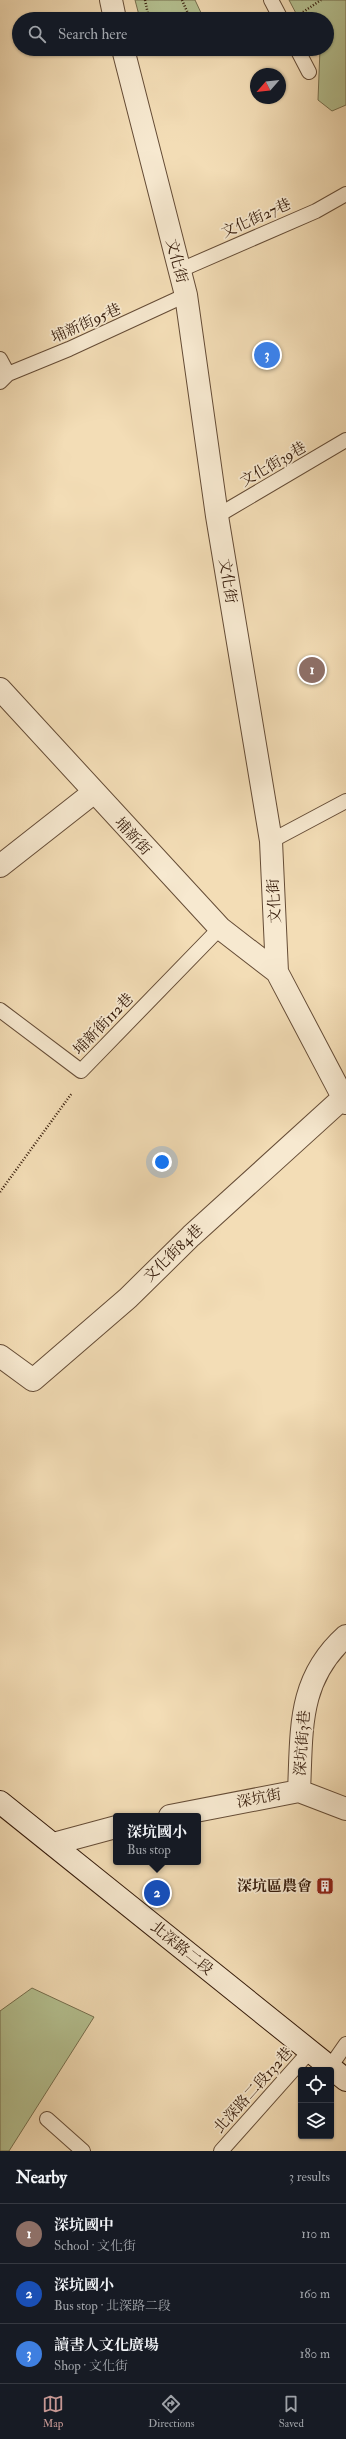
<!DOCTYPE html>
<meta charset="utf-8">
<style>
body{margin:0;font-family:"IM FELL Double Pica","Noto Serif TC",serif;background:#20242c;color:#f1f3f6}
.controls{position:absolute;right:12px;bottom:12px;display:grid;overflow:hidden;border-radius:4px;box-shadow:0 1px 3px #0004}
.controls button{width:36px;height:36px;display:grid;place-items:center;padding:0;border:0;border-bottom:1px solid #363941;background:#171b24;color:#f1f3f6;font:20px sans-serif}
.compass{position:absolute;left:250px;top:68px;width:36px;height:36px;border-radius:50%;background:#171b24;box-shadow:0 1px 3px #0004;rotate:242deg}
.you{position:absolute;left:162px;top:1162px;width:14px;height:14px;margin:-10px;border:3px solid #fff;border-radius:50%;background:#1a73e8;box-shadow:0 0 0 6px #1a73e833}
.badge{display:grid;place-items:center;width:26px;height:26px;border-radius:50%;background:#c59692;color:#fff;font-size:13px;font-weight:700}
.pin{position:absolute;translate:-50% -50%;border:2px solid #fff;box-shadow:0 1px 4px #0006}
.popup{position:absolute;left:113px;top:1813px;width:88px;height:52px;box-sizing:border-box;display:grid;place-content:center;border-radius:4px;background:#171b24;filter:drop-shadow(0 1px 3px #0005);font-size:13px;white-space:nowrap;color:#9ea1a6}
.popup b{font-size:15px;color:#f1f3f6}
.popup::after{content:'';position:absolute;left:50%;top:100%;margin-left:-8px;border:8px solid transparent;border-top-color:#171b24}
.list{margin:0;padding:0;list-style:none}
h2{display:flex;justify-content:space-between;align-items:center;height:52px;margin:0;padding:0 16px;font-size:17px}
h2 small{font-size:13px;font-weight:400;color:#9ea1a6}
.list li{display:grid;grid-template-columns:26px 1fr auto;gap:12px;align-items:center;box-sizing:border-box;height:60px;padding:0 16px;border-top:1px solid #363941}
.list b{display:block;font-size:15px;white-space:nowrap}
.list p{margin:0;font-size:13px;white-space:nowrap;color:#9ea1a6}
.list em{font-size:13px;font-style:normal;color:#9ea1a6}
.icon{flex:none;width:22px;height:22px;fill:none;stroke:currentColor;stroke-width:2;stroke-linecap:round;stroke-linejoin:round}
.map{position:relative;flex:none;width:346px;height:2151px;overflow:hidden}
.search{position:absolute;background:#171b24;box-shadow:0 1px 3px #0004;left:12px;right:12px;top:12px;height:44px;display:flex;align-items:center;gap:10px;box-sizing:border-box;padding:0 14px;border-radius:22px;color:#9ea1a6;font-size:15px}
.sheet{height:232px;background:#171b24}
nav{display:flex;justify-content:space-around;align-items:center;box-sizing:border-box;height:56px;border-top:1px solid #363941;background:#171b24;font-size:11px;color:#9ea1a6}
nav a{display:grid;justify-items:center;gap:2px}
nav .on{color:#c59692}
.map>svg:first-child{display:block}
</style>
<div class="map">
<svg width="346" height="2151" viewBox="0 0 346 2151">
<rect width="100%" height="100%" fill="#f3ddb6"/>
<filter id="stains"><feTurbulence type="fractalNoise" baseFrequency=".005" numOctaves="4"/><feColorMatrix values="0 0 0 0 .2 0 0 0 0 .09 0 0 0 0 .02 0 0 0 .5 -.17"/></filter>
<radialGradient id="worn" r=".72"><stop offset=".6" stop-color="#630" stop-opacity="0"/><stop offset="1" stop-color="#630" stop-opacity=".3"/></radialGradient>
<path fill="#b5c292" stroke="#766f4e" d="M135,0h60l8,17 -63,2z
M289,0h57v105l-14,6 -14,-11 2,-51h7v-30h-28z
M32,1988l62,29 -85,134h-9v-140z"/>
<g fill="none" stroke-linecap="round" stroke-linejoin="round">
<defs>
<path id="lane" d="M271,0l10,19
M297,49l12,23
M178,271l138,-60 30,-17
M0,359l8,15
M0,382l8,-8 61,-25 117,-54
M217,516l129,-76
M271,841l75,-40
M0,1010l81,61 139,-143
M330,2067l16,-23
M47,2119l36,32
M221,2151l89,-100"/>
<path id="street" d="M111,0l4,19
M123,49l63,246 31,221 54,325 6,131 69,131
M0,689l220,239 57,44
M0,866l93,-73
M0,1356l33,24 95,-82 63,-62 152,-138
M299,1791c3,-61 -2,-111 47,-155
M170,1816l129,-25 47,18
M53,1844l63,-17"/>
<path id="secondary" d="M0,1802l346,278"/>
</defs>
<use href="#lane" stroke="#654c36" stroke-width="16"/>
<use href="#street" stroke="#654c36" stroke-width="24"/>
<use href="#secondary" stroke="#361c0b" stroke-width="24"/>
<path stroke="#361c0b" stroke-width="2.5" stroke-dasharray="1 2" stroke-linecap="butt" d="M145,0l4,19
M182,0l8,18 -2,1
M303,12l18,-12
M0,1192l72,-99"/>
<use href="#lane" stroke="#f7e9d0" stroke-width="14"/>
<use href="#street" stroke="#f7e9d0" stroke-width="22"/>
<use href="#secondary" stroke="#f7e9d0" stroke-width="22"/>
</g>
<defs>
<symbol id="building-square" viewBox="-11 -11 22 22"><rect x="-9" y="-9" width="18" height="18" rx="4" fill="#8f2418" stroke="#f7e9d0"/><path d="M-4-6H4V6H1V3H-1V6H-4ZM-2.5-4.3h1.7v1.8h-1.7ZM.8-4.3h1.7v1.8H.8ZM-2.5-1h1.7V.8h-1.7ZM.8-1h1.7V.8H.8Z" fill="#fff"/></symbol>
</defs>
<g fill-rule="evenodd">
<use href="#building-square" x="315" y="1876" width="20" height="20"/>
</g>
<g text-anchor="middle" stroke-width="3.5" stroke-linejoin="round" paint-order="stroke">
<g font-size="15" fill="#361c0b" stroke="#f7e9d0">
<text transform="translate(256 218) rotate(-24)" y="5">文化街27巷</text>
<text transform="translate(177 261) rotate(75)" y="5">文化街</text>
<text transform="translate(86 323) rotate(-24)" y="5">埔新街95巷</text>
<text transform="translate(273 464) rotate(-30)" y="5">文化街39巷</text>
<text transform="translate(228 581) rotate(81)" y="5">文化街</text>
<text transform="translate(133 836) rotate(47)" y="5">埔新街</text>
<text transform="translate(274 901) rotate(-93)" y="5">文化街</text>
<text transform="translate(103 1024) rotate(-46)" y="5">埔新街112巷</text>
<text transform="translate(173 1253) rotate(-44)" y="5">文化街84巷</text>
<text transform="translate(302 1743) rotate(-86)" y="5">深坑街3巷</text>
<text transform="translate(259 1798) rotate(-11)" y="5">深坑街</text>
<text transform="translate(182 1948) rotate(39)" y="5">北深路二段</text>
<text transform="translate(253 2090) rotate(-48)" y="5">北深路二段132巷</text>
</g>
<g font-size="15" font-weight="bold" fill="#361c0b" stroke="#f7e9d0" text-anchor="end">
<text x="312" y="1891">深坑區農會</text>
</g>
</g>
<rect width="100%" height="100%" filter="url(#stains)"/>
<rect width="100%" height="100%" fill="url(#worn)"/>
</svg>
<div class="controls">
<button><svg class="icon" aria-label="locate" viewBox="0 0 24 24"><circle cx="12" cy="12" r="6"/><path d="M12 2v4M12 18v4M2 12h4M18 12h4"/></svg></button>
<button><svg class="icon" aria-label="layers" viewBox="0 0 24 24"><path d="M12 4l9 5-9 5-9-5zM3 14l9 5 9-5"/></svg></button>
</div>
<svg class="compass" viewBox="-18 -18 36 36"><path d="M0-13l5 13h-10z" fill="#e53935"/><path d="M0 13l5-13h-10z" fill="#9ea1a6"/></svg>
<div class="you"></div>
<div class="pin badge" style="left:312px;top:670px;background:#8d6e63">1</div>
<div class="pin badge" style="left:157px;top:1893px;background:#1a4fb4">2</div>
<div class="popup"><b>深坑國小</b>Bus stop</div>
<div class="pin badge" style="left:267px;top:355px;background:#3f7fe0">3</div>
<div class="search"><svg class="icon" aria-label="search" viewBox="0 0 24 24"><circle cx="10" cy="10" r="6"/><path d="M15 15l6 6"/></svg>Search here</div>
</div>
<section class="sheet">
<h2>Nearby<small>3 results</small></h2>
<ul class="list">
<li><span class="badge" style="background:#8d6e63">1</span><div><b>深坑國中</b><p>School · 文化街</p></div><em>110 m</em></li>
<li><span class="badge" style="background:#1a4fb4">2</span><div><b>深坑國小</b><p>Bus stop · 北深路二段</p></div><em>160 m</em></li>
<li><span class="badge" style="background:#3f7fe0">3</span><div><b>讀書人文化廣場</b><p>Shop · 文化街</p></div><em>180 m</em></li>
</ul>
</section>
<nav>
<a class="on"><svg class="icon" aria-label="map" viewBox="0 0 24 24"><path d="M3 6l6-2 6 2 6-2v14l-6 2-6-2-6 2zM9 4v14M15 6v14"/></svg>Map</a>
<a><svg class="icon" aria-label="directions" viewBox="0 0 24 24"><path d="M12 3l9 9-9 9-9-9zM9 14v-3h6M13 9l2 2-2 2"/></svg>Directions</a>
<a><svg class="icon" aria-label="saved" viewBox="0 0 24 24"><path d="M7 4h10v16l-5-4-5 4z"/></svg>Saved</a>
</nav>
